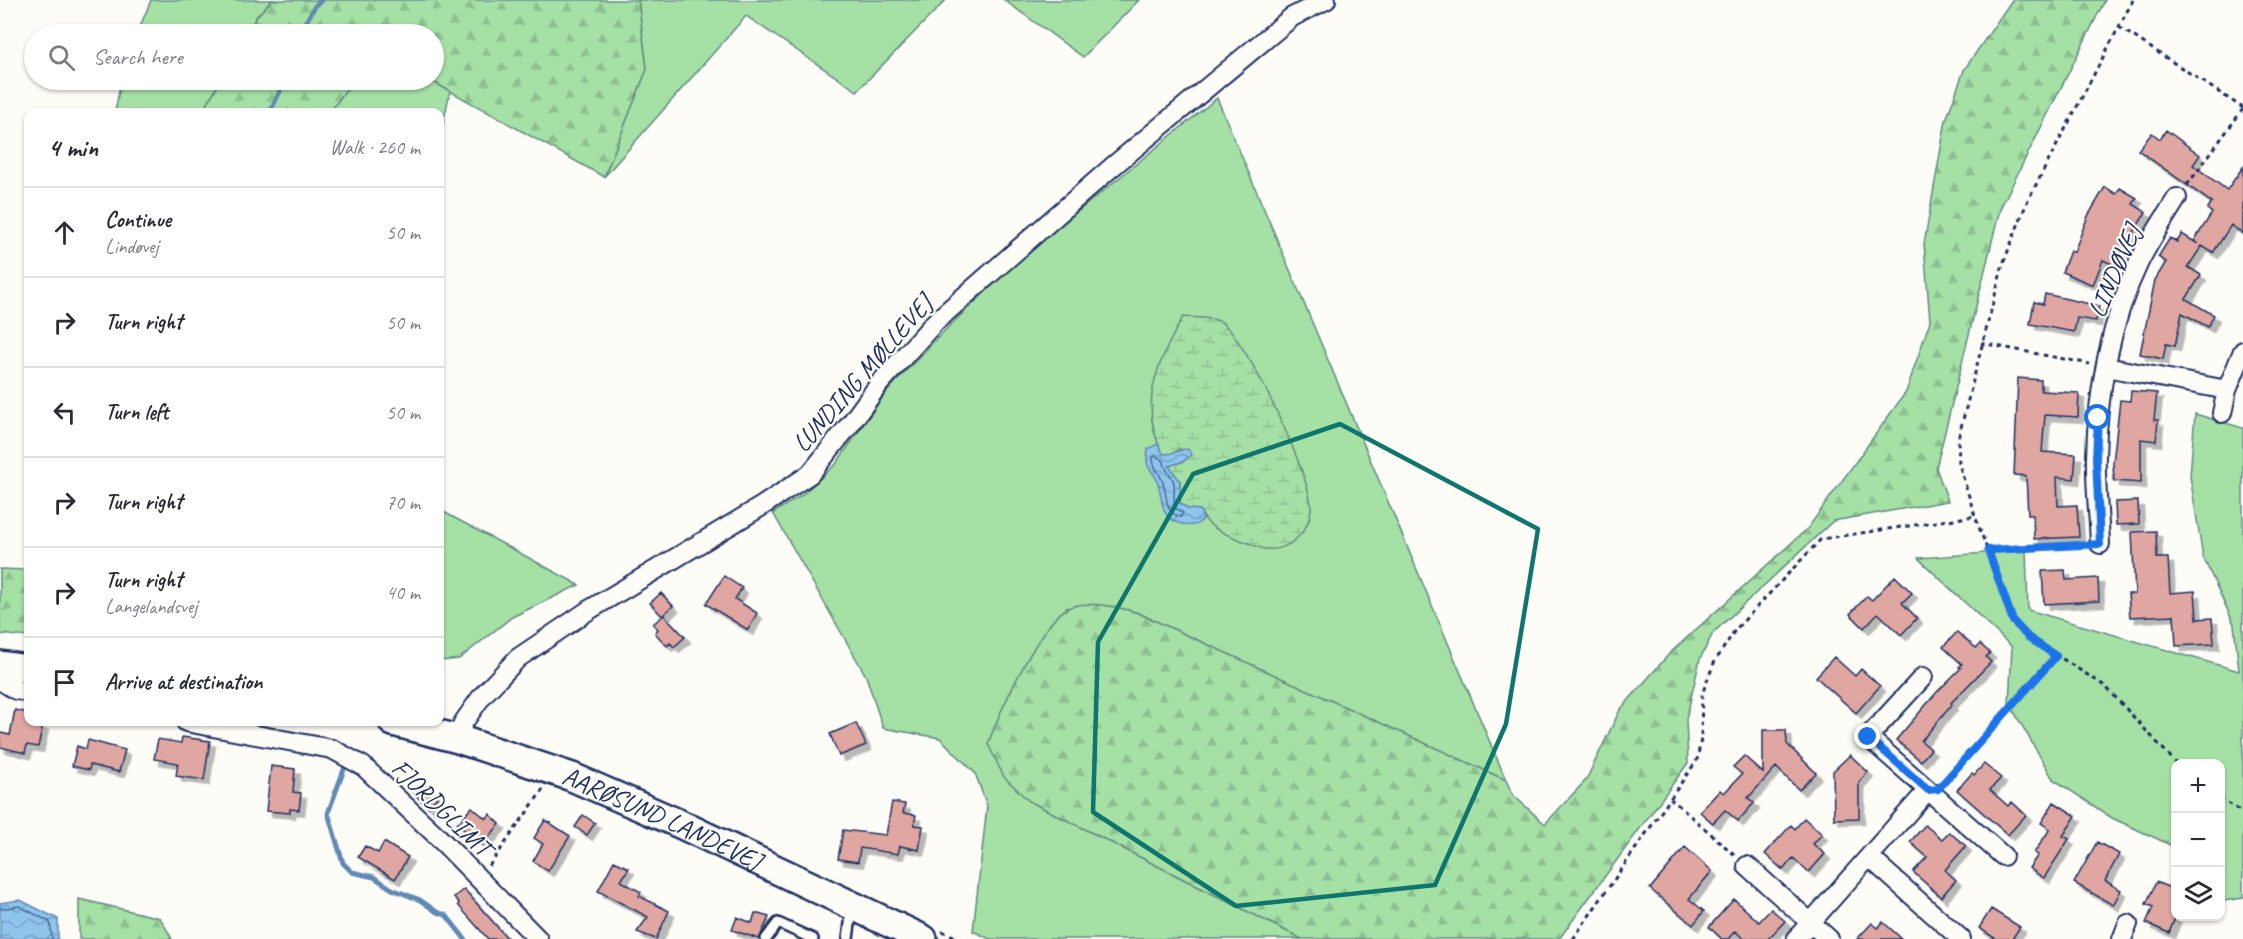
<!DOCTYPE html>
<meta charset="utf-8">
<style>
body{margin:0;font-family:Caveat,sans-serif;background:#f7f7f7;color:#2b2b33}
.controls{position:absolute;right:18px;bottom:18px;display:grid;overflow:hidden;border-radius:12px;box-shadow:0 2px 4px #0004}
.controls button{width:54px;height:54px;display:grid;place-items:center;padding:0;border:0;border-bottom:2px solid #e1e1e2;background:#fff;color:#2b2b33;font:30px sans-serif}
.stop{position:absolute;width:18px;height:18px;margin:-14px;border:4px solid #1a73e8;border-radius:50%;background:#fff}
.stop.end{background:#1a73e8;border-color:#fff;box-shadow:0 2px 6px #0008}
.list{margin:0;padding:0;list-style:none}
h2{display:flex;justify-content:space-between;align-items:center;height:78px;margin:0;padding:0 24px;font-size:26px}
h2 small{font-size:20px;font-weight:400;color:#7c7c81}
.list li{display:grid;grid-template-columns:39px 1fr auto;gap:18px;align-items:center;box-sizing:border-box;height:90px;padding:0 24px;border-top:2px solid #e1e1e2}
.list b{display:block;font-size:22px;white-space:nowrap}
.list p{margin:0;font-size:20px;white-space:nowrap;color:#7c7c81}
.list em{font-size:20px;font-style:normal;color:#7c7c81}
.icon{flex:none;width:33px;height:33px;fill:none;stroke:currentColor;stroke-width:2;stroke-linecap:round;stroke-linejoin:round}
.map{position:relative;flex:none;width:2243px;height:939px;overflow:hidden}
.search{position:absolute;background:#fff;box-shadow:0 2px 4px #0004;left:24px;top:24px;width:420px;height:66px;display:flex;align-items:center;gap:15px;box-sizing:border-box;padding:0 21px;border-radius:33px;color:#7c7c81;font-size:22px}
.panel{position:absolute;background:#fff;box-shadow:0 2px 4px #0004;left:24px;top:108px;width:420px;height:618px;border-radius:12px}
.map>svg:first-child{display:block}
</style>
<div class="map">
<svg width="2243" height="939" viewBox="0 0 2243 939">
<defs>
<pattern id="forest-firs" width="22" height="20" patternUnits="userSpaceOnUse" patternTransform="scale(1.5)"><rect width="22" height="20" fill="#a5e0a5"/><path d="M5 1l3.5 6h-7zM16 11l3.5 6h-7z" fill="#8dc090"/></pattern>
<pattern id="wetland-marsh" width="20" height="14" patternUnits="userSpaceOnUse" patternTransform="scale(1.5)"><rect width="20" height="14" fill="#a5e0a5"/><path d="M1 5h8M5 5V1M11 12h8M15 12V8" fill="none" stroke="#8dc090"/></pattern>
<pattern id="water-waves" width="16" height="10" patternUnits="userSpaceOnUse" patternTransform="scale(1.5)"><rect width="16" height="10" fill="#8fc5ed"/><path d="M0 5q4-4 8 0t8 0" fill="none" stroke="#74a0c3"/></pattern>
<filter id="shadow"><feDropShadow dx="5.5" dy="5.5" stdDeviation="0" flood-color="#0004"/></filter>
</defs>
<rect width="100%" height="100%" fill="#fdfcf7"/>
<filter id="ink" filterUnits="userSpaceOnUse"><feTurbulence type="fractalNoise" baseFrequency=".0167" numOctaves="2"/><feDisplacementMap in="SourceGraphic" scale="12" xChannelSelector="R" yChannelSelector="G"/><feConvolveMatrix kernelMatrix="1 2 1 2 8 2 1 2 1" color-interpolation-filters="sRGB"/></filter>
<g filter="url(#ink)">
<path fill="#a5e0a5" stroke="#608882" stroke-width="1.5" d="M151,0h121l-15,16 -11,18h-109z
M638,0h308l-89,91 -111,-75 -142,161 43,-108z
M1004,0h135l-56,57z
M121,80h100l-19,32h-87z
M353,80h77l20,11 -10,48v-27h-110z
M1217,98l289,682 -368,-167c-25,-8 -46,-9 -72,-5l-37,193 273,138h-312l-17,-8 14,-125 -12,-33 -35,-35 -57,-10 -17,-52 -93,-163 29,-18 34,-31 48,-69 22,-24 40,-42 81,-76z
M2195,414l48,14v470l-19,3 -3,-7 -1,-130h-44l-1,83 -63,-29 -59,-39 -44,-76 3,-56 -94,-89 108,-8 2,60 211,61 -5,-47 -31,-67 -13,-81z
M440,510l139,75 -67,32 -53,42 -19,2z"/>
<path fill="url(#forest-firs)" stroke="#608882" stroke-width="1.5" d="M272,0h366l9,69 -43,108 -174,-97h4v-46h-188l11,-18z
M2012,0h93l-105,209 -64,259 12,33 -115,20 -120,112 -13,26 -14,60 2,44 -129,176h-257l-273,-138 -25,-24 -16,-33c11,-31 51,-119 78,-135 17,-10 54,-2 72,4l368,167 7,15 32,29 41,-44 34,-70 50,-57 138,-125 98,-136 24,-71 -6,-77 22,-124 18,-50z
M221,80h132l-23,32h-128z
M0,569l28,1v67l-28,-3z
M79,899l81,19 12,21h-93z"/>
<path fill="url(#wetland-marsh)" stroke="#608882" stroke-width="1.5" d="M1183,317c10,1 26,0 36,4 25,11 94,159 92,188 -2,23 -22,43 -46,40 -7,-1 -15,-6 -22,-8 -17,-7 -36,-12 -43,-31l-12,-1 -8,-6v-22l-11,-15 15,-5 -4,-12 -8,5h-9c-26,-49 -5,-93 20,-137z"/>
<path fill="url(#water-waves)" stroke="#6189b4" stroke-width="1.5" d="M1158,444l5,10c10,1 16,-5 25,-5l3,6 -7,6 -15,5 11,15v22l8,6 12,1 3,9c-5,6 -9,7 -16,6 -28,-4 -23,-21 -29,-42 -6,-18 -14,-10 -10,-34z
M20,900l38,19v20h-58v-36z"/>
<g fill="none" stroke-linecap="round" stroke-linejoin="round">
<path stroke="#496b97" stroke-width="1.5" d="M1156,456l8,5c0,10 8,13 10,22 1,8 -1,17 1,25l8,5 -2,4c-18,-4 -13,-23 -19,-37 -3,-8 -10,-14 -9,-23z
M0,909l19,-3 31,16 2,17"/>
<path stroke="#6189b4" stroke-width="5" d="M299,34l16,-28 7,-6
M270,112l10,-21 1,-11
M346,764l-18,49 15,50 9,9 22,5 18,12 28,11 17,12 9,3 19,24"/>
</g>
<path fill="#e0a6a1" stroke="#1b2f5e" stroke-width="1.5" filter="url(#shadow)" d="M2166,130l34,25 -7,10 34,25 16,-23v67l-12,-9 -18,28 -11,-7 -14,21 13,8 -15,24 28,16 -6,12 -26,-14 -7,33 -9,-2 -3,15 -23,-5 15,-74 11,-18 -8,-5 12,-19 7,4 5,-8 16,10 -4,-3 18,-28 -5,-4 5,-6 -74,-53 14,-17 8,6z
M2105,187l11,7 4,-6 17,10 -4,6 13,8 -23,38 -7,16 -13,-6 -10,25 -31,-13 8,-21 4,1 14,-36z
M2045,294l54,12 -3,15 -19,-3 -3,14 -44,-8 4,-22 9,2z
M2018,378l23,2v11l38,2 -1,24 -33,-2 -3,37 34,2 -2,25 -17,-2 1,29 19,-1 2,32 -45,2 -1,-24h-5l-2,-39 -12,-1z
M2131,391l26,2 -3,27h4l-2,21 -15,-2v44l-27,-2 -1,-18 7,-63 10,1z
M2138,501l1,23 -23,1 -1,-23z
M2156,531l1,27h11l2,35 25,-2 2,28 15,-1 2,26 -38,2 -2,-31 -44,2 -2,-23h7l-3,-62z
M2065,570l1,10 32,-2 1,23 -55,3 -2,-33z
M724,576l18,12 -7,11 22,14 -9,17 -42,-26z
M1895,576l17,17 -10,10 15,15 -16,17 -23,-22 -14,15 -14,-14 17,-18 5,4z
M661,593l12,13 -11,10 -12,-13z
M664,615l21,22 -11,10 -4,-4 -3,3 -12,-13 3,-4 -5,-5z
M1957,632l19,16 4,-4 10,9 -4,4 5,5 -40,41 1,2 -31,36 10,8 -10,12 -25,-21 41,-48 24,-24 -2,-1 3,-3 -19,-17z
M1834,657l21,19 6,-7 19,17 -24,27 -40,-36z
M15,710l13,3v9l15,3 -5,22 -11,-2 -2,8 -25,-6v-14l10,2z
M856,723l10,22 -27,11 -9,-22z
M1763,730h23l1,14 29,29 -17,17 -23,-23 -28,31 6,5 -16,18 -13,-11 -12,13 -13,-11 20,-22 4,3 18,-19 -9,-7 11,-11 19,17z
M182,737l28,4 -6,39 -28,-4 2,-13 -24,-4 4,-20 23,4z
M88,740l37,10 -6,22 -29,-7 -1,5 -17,-4 5,-20 9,3z
M1850,755l18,17 -9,10v36l-25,1 -1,-48z
M1984,764l17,14 -11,12 18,16 4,-4 14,13 -18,20 -51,-45 15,-17 2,2z
M271,766l24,3 -2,23 8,1 -2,17 -9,-1v4l-24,-2z
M423,783l15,13 -9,11 -15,-13z
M892,802l13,2 -2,9 13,2 -2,10 9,1 -4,24 -19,-4 -2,8 -38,-6 -2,14 -20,-3 5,-29 43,5z
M2054,802l22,14 -13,20 6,3 -25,39 -15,-10 9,-13 -4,-2 16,-24 -9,-6z
M472,807l14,12 4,-5 10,10 -18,21 -25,-21z
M583,815l12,8 -8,12 -12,-8z
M1804,818l18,16 -9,10 12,10 -16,18 -16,-14 -10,12 -18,-16 26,-29 4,4z
M545,820l25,16 -22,35 -15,-10 10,-17 -9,-6z
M1925,825l17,14 7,-7 17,14 -21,24 11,10 -15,17 -28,-25 14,-15 -17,-15z
M384,842l24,15 -13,22 -37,-22 7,-11 13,7z
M2097,842l22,12 -14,27 16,9 -8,15 -39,-22z
M1685,847l27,24 -23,28 15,12 -11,14 -43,-36z
M614,861l15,7 -8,13 20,11 -2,4 30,15 -13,28 -19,-7 11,-15 -50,-26z
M2156,882l19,8v28l-6,15 -23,-10 7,-16 -7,-3z
M464,889l44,50h-20l-30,-34 1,-2 -5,-6z
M1734,899l25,23 12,-13 14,12 -17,18h-24l-9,-8 -7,8h-6l-13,-12z
M1991,909l29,18 -8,12h-16l-17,-11z
M755,913l14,4 -10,22 -27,-9 5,-13 15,6z
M1883,922l19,17h-45l15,-16 6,5z"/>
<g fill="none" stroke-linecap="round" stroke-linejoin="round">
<defs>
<path id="lane" d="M766,939l12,-16 35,16
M848,939l4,-31"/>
<path id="street" d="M2106,367l121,23
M2222,413l5,-23 16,-39
M2100,544c-1,-29 -5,-59 -4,-87 1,-65 15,-137 43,-195 11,-22 25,-43 38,-64
M0,665l3,17 13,8 12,2
M1923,677l-55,60 135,119
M186,722l146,27 31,17 73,69 102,104
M458,739l5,-16 19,-27 36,-38 71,-48 173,-104 48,-32 41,-51 29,-40 55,-61 177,-155 180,-150 34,-17
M1869,857l92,82
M1747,866l82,73
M1796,939l132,-149
M2122,939l6,-15"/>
<g id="secondary">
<path d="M0,665l28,4"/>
<path id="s1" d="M393,722l65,17 114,38 108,47 243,115"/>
</g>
</defs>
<use href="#lane" stroke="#1b2f5e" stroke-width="14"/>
<use href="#street" stroke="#1b2f5e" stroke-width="22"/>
<use href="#secondary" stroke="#1b2f5e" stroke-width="32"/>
<path stroke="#1b2f5e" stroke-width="3" stroke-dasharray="4.5 4.5" stroke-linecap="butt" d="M2133,0l-106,202 -24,62 -45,175 1,25 16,52 38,105 15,16 77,49 72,78
M2119,27l124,81
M2187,185l56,-76
M1981,343l109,21
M1988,550l96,-5
M1944,782l112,-127
M1670,798l66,58
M2220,798l23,15
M489,866l55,-78
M942,931l18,8
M1573,939l124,-179 4,-21 1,-45 12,-31 21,-33 86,-91 154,-23"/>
<use href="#lane" stroke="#fdfcf7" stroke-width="9"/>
<use href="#street" stroke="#fdfcf7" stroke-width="18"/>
<use href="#secondary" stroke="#fdfcf7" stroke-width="27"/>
</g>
</g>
<g fill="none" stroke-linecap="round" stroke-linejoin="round" filter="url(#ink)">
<path stroke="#1a73e8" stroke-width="8" d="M1868,737l60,53 10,-1 118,-133 -28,-19 -15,-16 -25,-71 112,-6 -4,-86 2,-40"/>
</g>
<path fill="none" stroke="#0f766e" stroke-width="4.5" stroke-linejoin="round" d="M1340,424l198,105 -32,195 -71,161 -199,21 -143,-94 5,-170 95,-168z"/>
<g text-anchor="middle" stroke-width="4.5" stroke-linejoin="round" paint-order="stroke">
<g font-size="26" fill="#1b2f5e" stroke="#fdfcf7">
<text transform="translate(2114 271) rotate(-67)" y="9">LINDØVEJ</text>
<text transform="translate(862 373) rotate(-49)" y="9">LUNDING MØLLEVEJ</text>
<text transform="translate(442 807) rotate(44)" y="9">FJORDGLIMT</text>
<text dy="9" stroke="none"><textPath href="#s1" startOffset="286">AARØSUND LANDEVEJ</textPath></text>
</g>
</g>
</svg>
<div class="controls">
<button>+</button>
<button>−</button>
<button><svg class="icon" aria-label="layers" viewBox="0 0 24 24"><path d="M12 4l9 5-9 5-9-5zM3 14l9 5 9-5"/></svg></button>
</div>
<div class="stop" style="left:2098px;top:418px"></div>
<div class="stop end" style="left:1868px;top:737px"></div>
<div class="search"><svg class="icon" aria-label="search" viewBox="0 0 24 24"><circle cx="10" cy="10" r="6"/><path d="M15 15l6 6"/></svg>Search here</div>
<section class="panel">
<h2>4 min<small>Walk · 260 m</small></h2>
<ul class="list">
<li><svg class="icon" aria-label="ahead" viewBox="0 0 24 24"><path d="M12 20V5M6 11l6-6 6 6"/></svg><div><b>Continue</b><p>Lindøvej</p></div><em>50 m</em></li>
<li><svg class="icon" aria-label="right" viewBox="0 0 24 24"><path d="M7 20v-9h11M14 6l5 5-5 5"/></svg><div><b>Turn right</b></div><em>50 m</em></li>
<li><svg class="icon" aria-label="left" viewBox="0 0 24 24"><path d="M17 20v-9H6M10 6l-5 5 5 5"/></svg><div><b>Turn left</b></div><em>50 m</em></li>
<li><svg class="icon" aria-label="right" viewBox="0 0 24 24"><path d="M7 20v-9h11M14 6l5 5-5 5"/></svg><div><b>Turn right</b></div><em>70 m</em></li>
<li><svg class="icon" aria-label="right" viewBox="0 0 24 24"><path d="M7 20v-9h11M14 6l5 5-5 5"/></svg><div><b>Turn right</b><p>Langelandsvej</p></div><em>40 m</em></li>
<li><svg class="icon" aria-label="arrive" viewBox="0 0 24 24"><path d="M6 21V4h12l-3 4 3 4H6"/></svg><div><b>Arrive at destination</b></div></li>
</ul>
</section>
</div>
